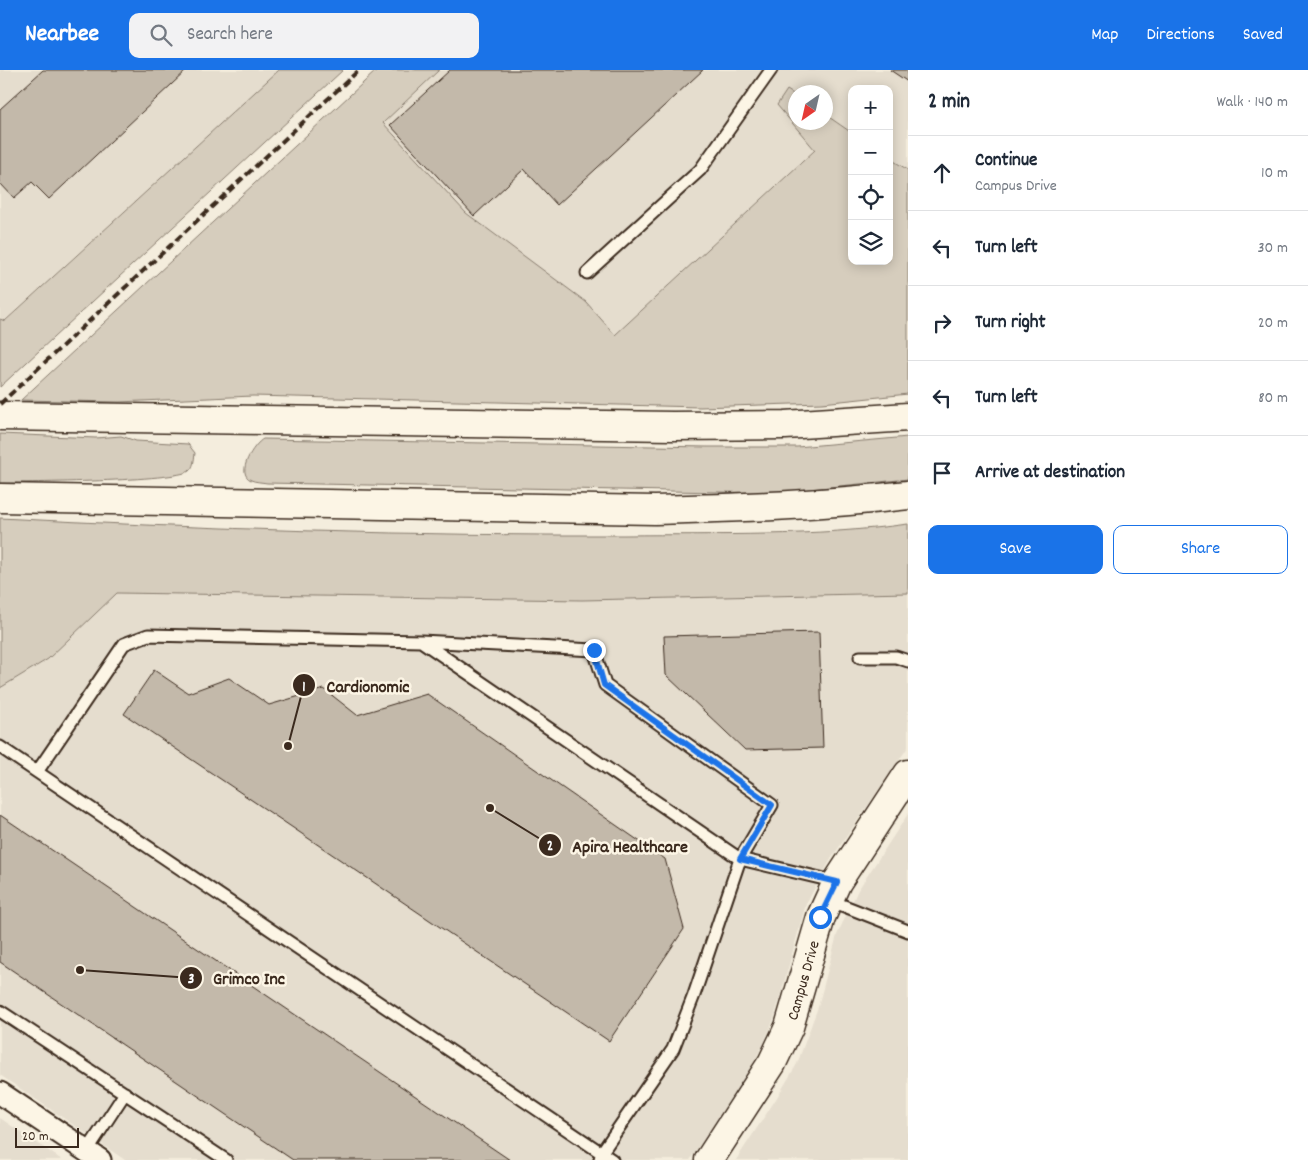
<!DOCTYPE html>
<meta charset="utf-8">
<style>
body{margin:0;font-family:Dekko,sans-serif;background:#f2f2f3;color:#1f2937}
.controls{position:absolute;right:15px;top:15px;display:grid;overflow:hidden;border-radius:10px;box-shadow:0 2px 12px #0003}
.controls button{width:45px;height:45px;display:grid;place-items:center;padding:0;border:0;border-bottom:1px solid #e0e1e3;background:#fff;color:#1f2937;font:25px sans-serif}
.compass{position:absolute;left:788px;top:15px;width:45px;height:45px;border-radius:50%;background:#fff;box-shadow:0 2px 12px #0003;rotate:214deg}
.scale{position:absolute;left:15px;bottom:12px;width:64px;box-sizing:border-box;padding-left:5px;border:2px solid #3b2a1e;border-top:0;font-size:14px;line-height:18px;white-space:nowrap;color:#3b2a1e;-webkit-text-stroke:4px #fcf5e5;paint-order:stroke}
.stop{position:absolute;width:15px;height:15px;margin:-11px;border:4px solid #1a73e8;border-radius:50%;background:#fff}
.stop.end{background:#1a73e8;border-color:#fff;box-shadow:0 1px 5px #0008}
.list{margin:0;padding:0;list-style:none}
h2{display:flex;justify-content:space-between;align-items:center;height:65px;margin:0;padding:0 20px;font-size:21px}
h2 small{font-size:16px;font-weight:400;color:#747a83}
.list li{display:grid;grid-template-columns:32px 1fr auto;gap:15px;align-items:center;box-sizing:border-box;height:75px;padding:0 20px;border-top:1px solid #e0e1e3}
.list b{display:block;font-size:19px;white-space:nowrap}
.list p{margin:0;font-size:16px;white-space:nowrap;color:#747a83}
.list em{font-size:16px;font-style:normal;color:#747a83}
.actions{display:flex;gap:10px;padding:15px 20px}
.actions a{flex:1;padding:11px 0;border:1px solid #1a73e8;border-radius:10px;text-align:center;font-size:18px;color:#1a73e8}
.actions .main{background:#1a73e8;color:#fff}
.icon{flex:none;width:28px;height:28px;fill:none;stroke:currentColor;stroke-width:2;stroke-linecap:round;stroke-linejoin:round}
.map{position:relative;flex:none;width:908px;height:1090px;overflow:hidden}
header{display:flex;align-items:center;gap:30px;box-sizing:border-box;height:70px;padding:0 25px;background:#1a73e8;color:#fff}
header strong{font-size:24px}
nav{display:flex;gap:28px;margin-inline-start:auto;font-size:18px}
.search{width:350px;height:45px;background:#f2f2f3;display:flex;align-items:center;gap:12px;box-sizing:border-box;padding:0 18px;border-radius:10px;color:#747a83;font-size:19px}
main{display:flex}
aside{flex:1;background:#fff}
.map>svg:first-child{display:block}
</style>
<header>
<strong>Nearbee</strong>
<div class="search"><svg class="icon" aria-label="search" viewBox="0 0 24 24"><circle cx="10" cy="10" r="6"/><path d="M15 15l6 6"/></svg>Search here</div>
<nav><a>Map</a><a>Directions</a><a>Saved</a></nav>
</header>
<main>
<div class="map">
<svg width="908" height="1090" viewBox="0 0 908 1090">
<rect width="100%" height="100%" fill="#f4eddd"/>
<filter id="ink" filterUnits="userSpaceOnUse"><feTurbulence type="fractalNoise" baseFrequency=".02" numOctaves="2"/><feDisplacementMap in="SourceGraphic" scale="10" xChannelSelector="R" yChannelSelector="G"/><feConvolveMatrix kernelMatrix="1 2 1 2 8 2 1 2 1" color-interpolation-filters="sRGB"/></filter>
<g filter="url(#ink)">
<path fill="#e5ddce" d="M0,0h279l-275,251 -4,-2z
M439,0h469v100l-19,-12v-69h-37v44l-26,-18v-23h-30l-1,3 -8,-5 -10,15 38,45 -200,185 -105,-89 -44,-33 -83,-90z
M116,523l466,7 326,-7v154l-77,112 -25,45 -32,115 -11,26 -16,29 -57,86h-565l-125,-85v-387l48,-29z
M908,744v346h-172l40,-61 21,-35 21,-57 19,-72 21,-45z
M0,1048l62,42h-62z"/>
<path fill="#d6cdbd" stroke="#887c6e" d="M279,0h64l-343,317v-68l5,2z
M377,0h62l-56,53 83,90 120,89 29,33 200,-185 -38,-45 10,-15 8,5 1,27h30v-7l26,18v128h37v-103l19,12v224l-86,9 -122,4 -447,-11 -134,6 -98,-2z
M0,364l96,4 25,-2 15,5 52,3 7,9c-1,7 -1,14 -6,18 -13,10 -163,12 -189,12z
M908,367v42l-137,14 -504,-10c-5,-1 -12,-1 -16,-3 -16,-7 3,-36 12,-41l444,8h90z
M0,448c208,11 417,18 625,17 95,-1 189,2 283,-11v69l-326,7 -465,-7 -69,66 -48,29z"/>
<path fill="#c3b9aa" stroke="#3b2a1e" d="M43,0h144l-138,129 -17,-17 -18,16 -14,-15v-74z
M450,0h253l-146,135 -33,-36 -50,47 -84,-91z
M890,0h18v12z
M819,562l4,116 -78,2 -79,-75 -2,-39z
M154,600l34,23 41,-15 40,27 55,-16 33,26 70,-21 238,165 19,70 -75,112 -485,-327z
M0,745l510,345h-217l-293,-198z"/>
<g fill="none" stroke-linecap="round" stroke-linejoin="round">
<defs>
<path id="service" d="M587,203l113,-103 71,-100
M860,587h36l12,4
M0,677l612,413
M37,702l87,-128 24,-9 273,6 173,9 11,35 167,120 -32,54 -319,-218
M829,830l79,31
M0,941l226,149
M87,1081l38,-58
M600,1089l2,-7 71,-103 21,-54 46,-136 97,23"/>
<path id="minor" d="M0,1023l100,67"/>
<path id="tertiary" d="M709,1090l63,-97 17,-36 32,-110 16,-35 71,-108"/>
<path id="motorway" d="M0,346l673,10 112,-1 123,-8
M0,428l655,12c85,-2 169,-5 253,-15"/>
</defs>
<use href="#service" stroke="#3b2a1e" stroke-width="15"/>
<use href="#minor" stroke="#3b2a1e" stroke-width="25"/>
<use href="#tertiary" stroke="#3b2a1e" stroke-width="31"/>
<use href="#motorway" stroke="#3b2a1e" stroke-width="31"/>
<use href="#service" stroke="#fcf5e5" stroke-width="11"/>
<use href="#minor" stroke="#fcf5e5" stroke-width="21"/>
<use href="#tertiary" stroke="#fcf5e5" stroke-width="28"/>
<use href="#motorway" stroke="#fcf5e5" stroke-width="28"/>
<path stroke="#3b2a1e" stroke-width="4" stroke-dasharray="8 4" stroke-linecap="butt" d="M0,334l359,-334"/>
</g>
</g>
<g fill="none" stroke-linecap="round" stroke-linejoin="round" filter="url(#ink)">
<path stroke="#1a73e8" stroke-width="6" d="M594,580l10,35 168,120 -32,54 97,23 -17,35"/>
</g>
<g text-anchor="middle" stroke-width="5" stroke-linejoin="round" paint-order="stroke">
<g font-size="16" fill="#3b2a1e" stroke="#fcf5e5">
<text transform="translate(802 910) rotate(-74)" y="6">Campus Drive</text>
</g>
</g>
<path fill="none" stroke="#3b2a1e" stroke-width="2" d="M288 676L304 615M490 738L550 775M80 900L191 908"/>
<g fill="#3b2a1e" stroke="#fcf5e5" stroke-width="2">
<circle cx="288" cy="676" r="5"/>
<circle cx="490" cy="738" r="5"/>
<circle cx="80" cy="900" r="5"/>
<circle cx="304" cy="615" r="12"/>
<circle cx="550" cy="775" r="12"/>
<circle cx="191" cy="908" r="12"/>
</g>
<g font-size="15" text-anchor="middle" font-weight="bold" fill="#fff">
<text x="304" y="621">1</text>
<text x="550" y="780">2</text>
<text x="191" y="913">3</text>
</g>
<g font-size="18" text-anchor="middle" font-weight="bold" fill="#3b2a1e" stroke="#fcf5e5" stroke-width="5" stroke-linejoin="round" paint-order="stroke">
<text x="368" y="622">Cardionomic</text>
<text x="630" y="782">Apira Healthcare</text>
<text x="249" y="914">Grimco Inc</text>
</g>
</svg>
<div class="controls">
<button>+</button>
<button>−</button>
<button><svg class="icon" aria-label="locate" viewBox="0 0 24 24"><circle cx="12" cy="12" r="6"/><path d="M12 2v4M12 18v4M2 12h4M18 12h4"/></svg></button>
<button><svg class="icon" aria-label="layers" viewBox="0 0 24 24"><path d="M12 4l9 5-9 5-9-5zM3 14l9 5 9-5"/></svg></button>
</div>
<svg class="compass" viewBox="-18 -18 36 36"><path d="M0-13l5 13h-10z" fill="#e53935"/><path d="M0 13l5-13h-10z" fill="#747a83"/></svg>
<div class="scale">20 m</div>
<div class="stop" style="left:820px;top:847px"></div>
<div class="stop end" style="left:594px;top:580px"></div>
</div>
<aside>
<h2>2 min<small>Walk · 140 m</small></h2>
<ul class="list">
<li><svg class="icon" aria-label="ahead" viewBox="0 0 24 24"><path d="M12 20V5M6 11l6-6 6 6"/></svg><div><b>Continue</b><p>Campus Drive</p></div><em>10 m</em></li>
<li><svg class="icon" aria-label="left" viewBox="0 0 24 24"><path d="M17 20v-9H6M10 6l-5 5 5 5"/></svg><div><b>Turn left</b></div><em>30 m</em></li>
<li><svg class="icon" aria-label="right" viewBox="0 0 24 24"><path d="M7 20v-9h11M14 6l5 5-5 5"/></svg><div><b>Turn right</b></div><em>20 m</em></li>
<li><svg class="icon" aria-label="left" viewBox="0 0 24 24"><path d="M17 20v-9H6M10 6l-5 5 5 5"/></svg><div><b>Turn left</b></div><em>80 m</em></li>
<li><svg class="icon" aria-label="arrive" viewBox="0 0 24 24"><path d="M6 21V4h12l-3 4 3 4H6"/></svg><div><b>Arrive at destination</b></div></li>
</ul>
<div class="actions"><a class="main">Save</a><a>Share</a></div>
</aside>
</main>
